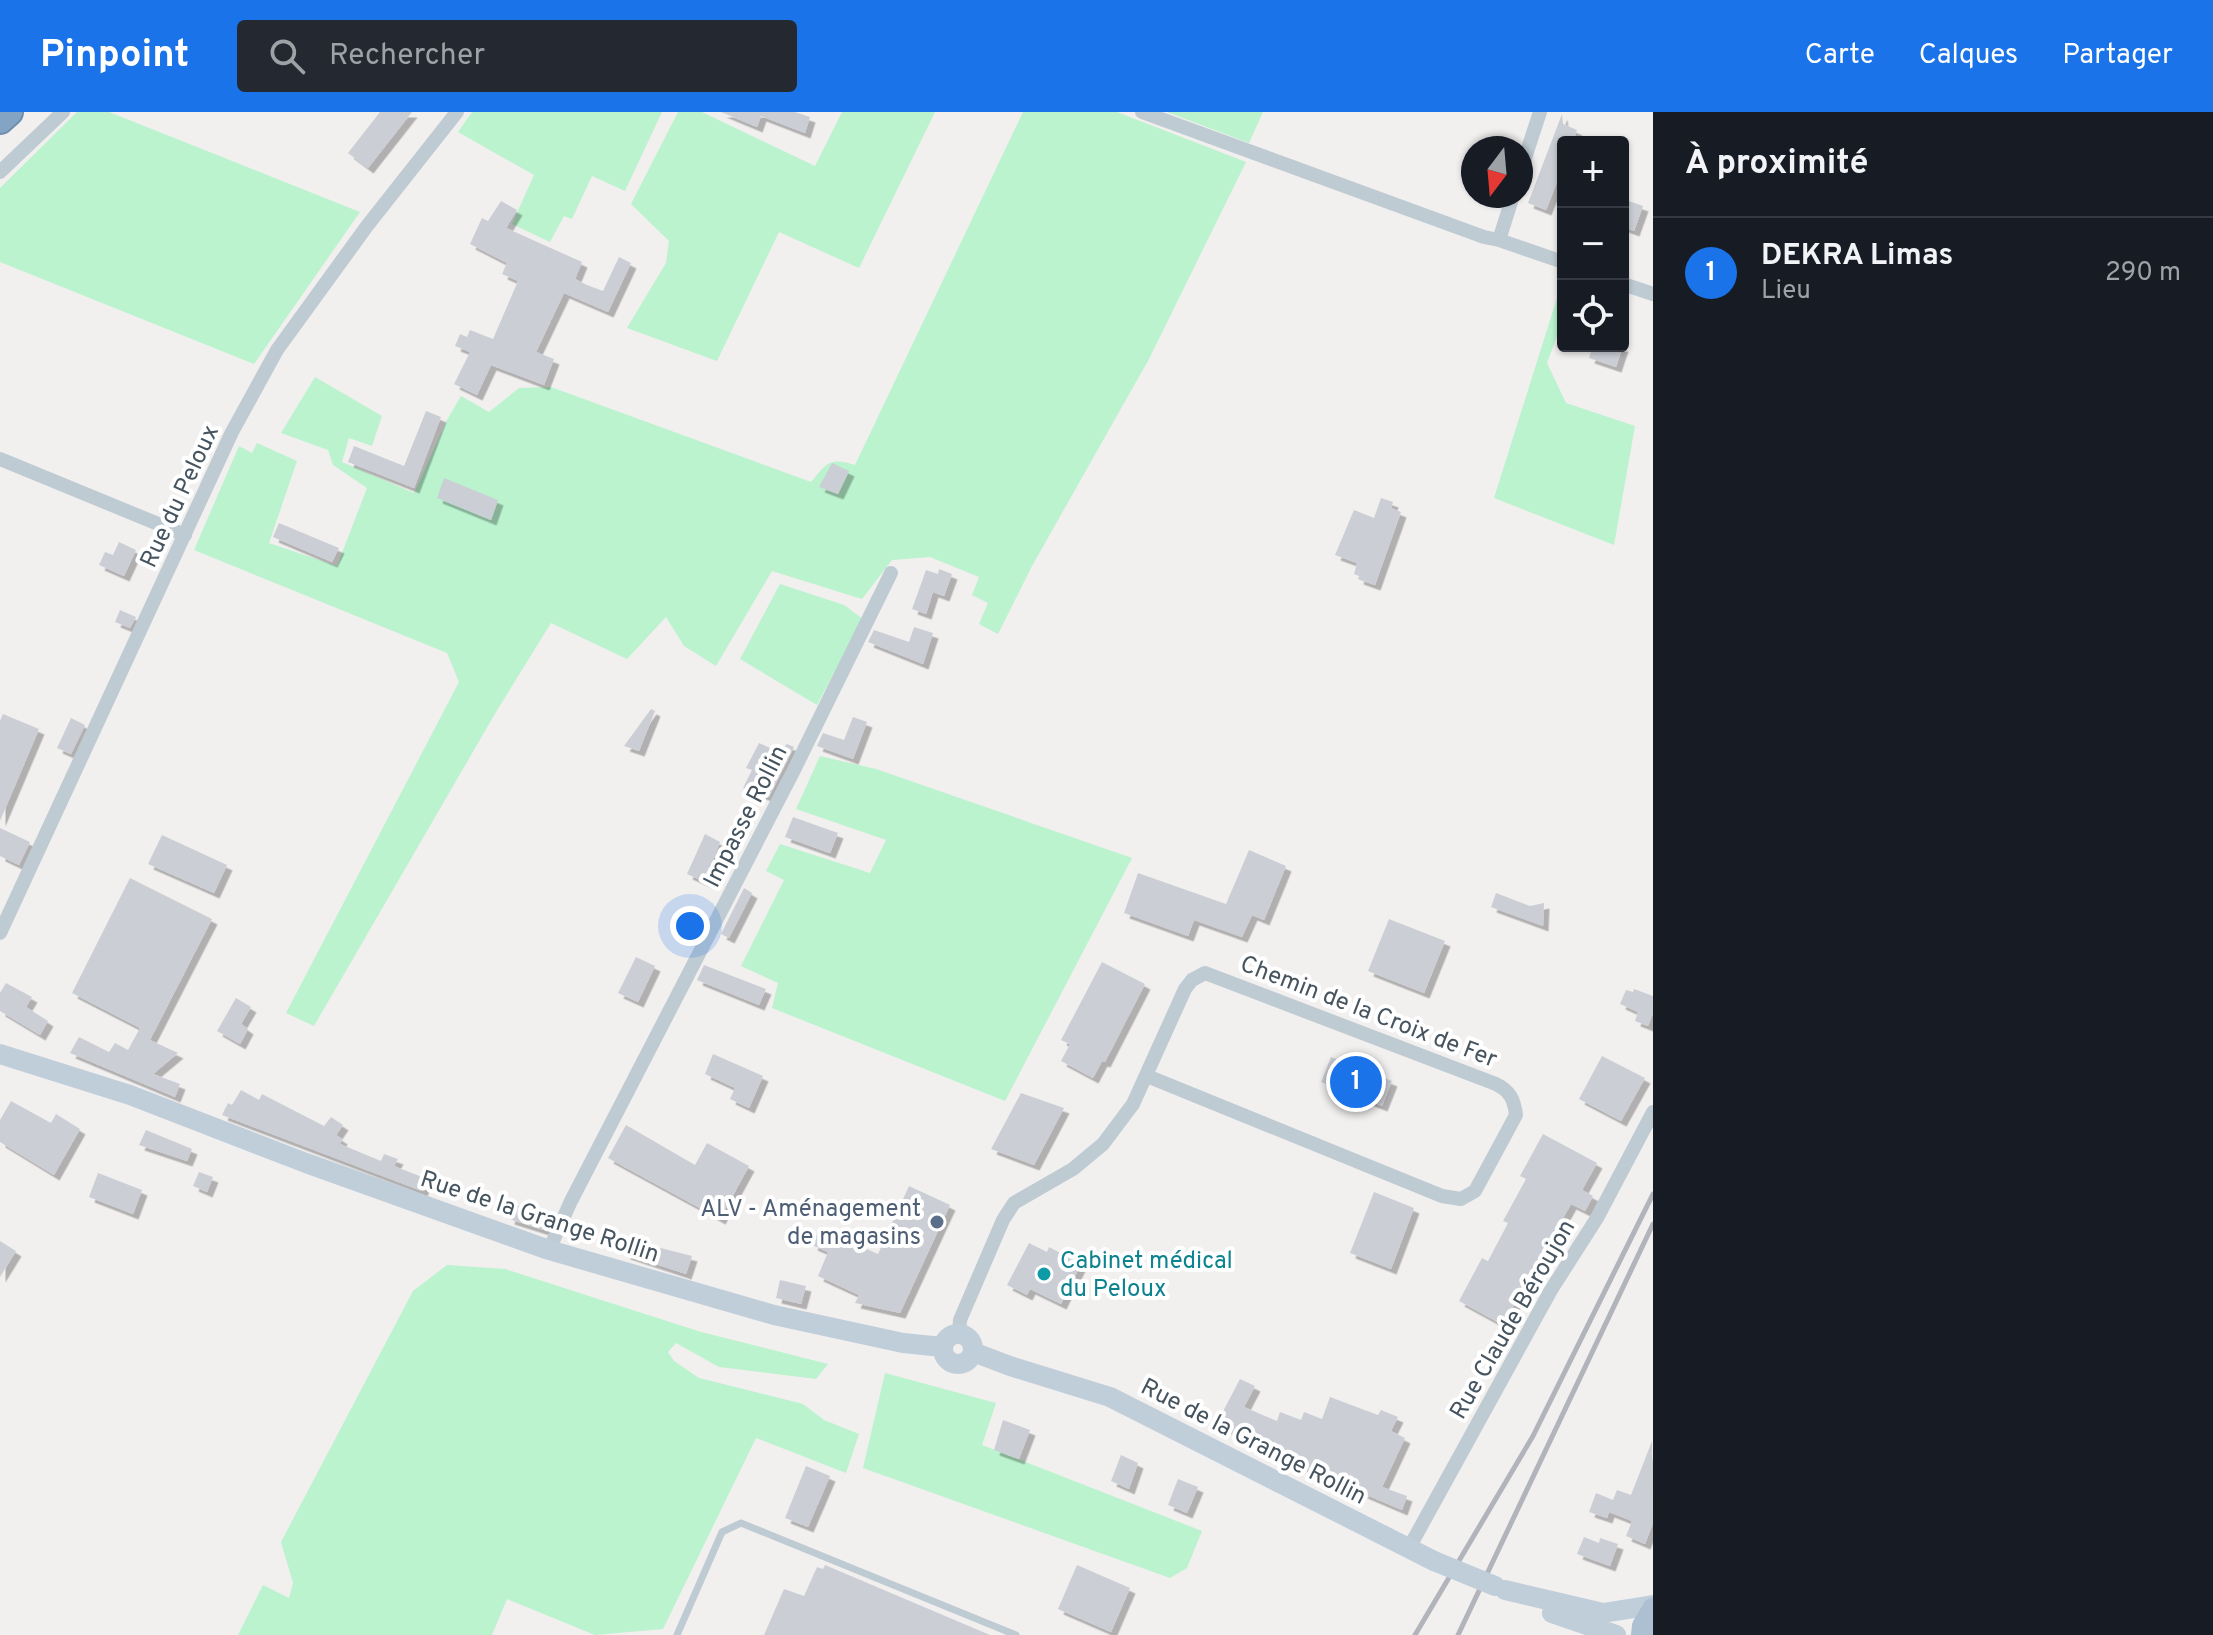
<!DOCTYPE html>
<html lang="fr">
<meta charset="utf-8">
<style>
body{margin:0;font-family:Overpass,sans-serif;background:#242831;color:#f1f3f6}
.controls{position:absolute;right:24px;top:24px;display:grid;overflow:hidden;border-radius:8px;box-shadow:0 2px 6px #0004}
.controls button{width:72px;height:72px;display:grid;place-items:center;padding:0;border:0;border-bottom:2px solid #363941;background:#171b24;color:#f1f3f6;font:40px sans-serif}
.compass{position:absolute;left:1461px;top:24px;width:72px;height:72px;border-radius:50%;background:#171b24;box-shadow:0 2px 6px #0004;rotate:196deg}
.you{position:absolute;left:690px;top:814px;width:28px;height:28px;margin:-20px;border:6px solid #fff;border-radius:50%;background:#1a73e8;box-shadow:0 0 0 12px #1a73e833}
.badge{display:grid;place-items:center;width:52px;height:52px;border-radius:50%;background:#1a73e8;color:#fff;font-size:26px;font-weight:700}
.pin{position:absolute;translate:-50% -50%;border:4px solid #fff;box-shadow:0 2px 8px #0006}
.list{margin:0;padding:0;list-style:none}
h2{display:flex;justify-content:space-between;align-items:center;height:104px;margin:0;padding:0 32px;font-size:34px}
h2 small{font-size:26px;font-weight:400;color:#9ea1a6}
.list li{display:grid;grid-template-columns:52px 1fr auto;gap:24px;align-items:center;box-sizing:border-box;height:112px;padding:0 32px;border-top:2px solid #363941}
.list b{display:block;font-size:30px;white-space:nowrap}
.list p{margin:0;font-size:26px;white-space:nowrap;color:#9ea1a6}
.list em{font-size:26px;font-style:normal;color:#9ea1a6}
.icon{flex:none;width:44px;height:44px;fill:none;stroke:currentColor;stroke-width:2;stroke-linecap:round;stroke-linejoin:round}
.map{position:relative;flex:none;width:1653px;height:1523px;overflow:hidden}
header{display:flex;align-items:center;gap:48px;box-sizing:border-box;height:112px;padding:0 40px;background:#1a73e8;color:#fff}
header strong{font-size:38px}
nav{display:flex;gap:44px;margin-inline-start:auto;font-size:28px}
.search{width:560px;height:72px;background:#242831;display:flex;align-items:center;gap:20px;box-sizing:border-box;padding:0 28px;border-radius:8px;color:#9ea1a6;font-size:30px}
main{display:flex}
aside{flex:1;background:#171b24}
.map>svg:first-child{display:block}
</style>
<header>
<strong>Pinpoint</strong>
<div class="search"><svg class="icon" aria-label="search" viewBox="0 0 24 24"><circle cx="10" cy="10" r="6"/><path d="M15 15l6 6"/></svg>Rechercher</div>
<nav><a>Carte</a><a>Calques</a><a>Partager</a></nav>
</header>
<main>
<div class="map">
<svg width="1653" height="1523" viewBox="0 0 1653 1523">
<defs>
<filter id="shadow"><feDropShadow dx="5.5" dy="5.5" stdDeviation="0" flood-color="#0004"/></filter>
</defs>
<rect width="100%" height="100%" fill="#f2efef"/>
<path fill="#baf3ce" d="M77,0h32l251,100 -106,152 -254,-102v-74z
M472,0h190l-37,79 -33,-15 -20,43 -8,-3 -14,26 -38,-18 22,-49 -76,-43z
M678,0h24l113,54 27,-54h93l-76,156 -80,-36 -62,129 -90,-33 39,-65 3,-22 -38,-37z
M1023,0h94l129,50 -97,197 -117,207 -34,68 -19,-10 9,-21 -16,-8 7,-18 -49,-20 -38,3 -30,39 -90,-28 -56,95 -32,-20 -18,-29 -39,42 -76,-36 -55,89 -182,314 -28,-13 173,-331 -12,-29 -253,-103 45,-104 13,7 5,-10 40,18 -28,82 68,23 30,-78 -34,-23 -5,-15 -47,-17 34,-56 67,39 -10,30 -23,-8 -7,24 72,31 33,-73 14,-24 28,16 30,-24 32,-1 260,95c16,-19 18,-25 44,-17z
M1167,0h96l-14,31z
M1563,167v41l-16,43 19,40 69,23 -21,119 -120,-47z
M780,472l64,21 19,14 -46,86 -77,-46z
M820,644l56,13 256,89 -127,243 -233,-93 6,-25 -37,-17 43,-86 -18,-9 14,-27 90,29 16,-33 -90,-31z
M447,1153l58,4 196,63 127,32 -12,15 -97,-12 -43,-24 -8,9 6,9 25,17 104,26 21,16 35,14 -13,39 -90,-35 -93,191 -68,6 -88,-36 -15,36h-254l25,-50 26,13 4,-15 -12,-41 132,-251z
M885,1261l111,30 -14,42 220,86 -15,37 -17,10 -307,-110z"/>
<path fill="#cbcfd5" filter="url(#shadow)" d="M380,0h32l-44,56 -20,-15z
M721,0h74l15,5 -5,16 -44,-17 -4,11z
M1562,2l1,10 14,6 -4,12h-10v25l-17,43 -18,-7z
M1623,87l20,7 -9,25 -11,-4z
M501,89l16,9 -11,18 76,34 -7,17 12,6 16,6 16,-34 12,6 -23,49 -44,-19 -28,59 18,7 -10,26 -53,-20 -14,30 -23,-11 16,-32 -15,-6 5,-12 7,3 3,-7 23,9 25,-58 -16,-7 5,-11 -37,-19 12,-26 6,3z
M1593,234h30l-7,21 -27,-9z
M426,299l15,6 -27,71 -66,-26 6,-16 50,20z
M832,351l17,8 -11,23 -19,-7z
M444,366l54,22 -7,20 -54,-22z
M1381,386l12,4 -2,6 10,4 -26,73 -17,-6 1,-3 -5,-2 3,-11 -22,-8 19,-45 20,8z
M279,411l60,25 -7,14 -59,-25z
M119,430l17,8 -12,26 -25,-11 6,-13 8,3z
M939,457l13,5 -8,22 -11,-4 -7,22 -14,-5 14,-39 12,4z
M120,498l16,7 -6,11 -15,-6z
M914,515l19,6 -10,31 -55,-22 6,-12 35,12z
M651,597l4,2 -16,40 -15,-5z
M3,602l36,15 -39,92v-100z
M853,605l14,5 -14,37 -36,-13 6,-13 21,7z
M71,606l14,7 -14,29 -14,-6z
M759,631l20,9 8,-8 7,3 -25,50 -26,-9 9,-18 -6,-2z
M793,705l45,16 -8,20 -45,-16z
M0,716l30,14 -11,23 -19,-9z
M705,722l15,8 -15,40 -18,-8z
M162,723l65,30 -13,28 -66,-29z
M1249,738l37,16 -22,54 -12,-5 -10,22 -48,-17 -6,16 -64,-23 14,-40 88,31z
M130,766l82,41 -62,121 28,13 -25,21 27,10 -5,13 -105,-44 9,-16 30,15 6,-9 13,7 12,-22 -68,-35z
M744,776l8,5 -23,45 -8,-4z
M1496,781l34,13 14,-3 -1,23 -52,-19z
M1389,807l56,22 -21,52 -56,-22z
M636,845l19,9 -17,36 -20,-9z
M1102,850l43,22 -40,78 -3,-1 -9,17 -32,-17 9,-17 -9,-4z
M704,853l62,24 -7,16 -62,-25z
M6,871l26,14 -6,10 22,14 -8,14 -40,-24v-18z
M1634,877l19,7v17l-5,13 -13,-5 3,-9 -18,-8 6,-14 7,2z
M236,886l15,9 -10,17 7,5 -8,15 -23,-13z
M713,942l50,22 -14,32 -19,-9 5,-11 -30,-14z
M1602,944l43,22 -24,43 -42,-22z
M1331,945l61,24 -10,25 -61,-24z
M241,978l18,10 3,-6 62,32 7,-9 12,8 -7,10 6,4 -2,5 41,17 3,-7 14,5 -4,7 33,13 -5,12 -200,-76 6,-12 4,2z
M1021,981l43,15 -30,57 -43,-16z
M11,989l40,22 5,-9 24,15 -26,46 -54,-33v-22z
M626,1013l69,40 12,-22 42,23 -29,53 -112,-61z
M146,1018l46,19 -5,12 -48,-16z
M1543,1022l54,29 -15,27 11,6 -8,15 -14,-7 -68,121 -44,-24 23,-43 6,3 20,-38 -5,-2 23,-42 -6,-3z
M199,1060l14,5 -6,15 -14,-6z
M98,1061l44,17 -9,24 -44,-17z
M909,1074l41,19 -50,108 -45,-10 4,-8 -41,-19 10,-24 -16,-7 8,-17 58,26z
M1374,1080l40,16 -23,61 -41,-16z
M513,1092l40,13 -6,14 -38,-12z
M629,1128l63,16 -6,18 -61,-20z
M0,1129l16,10 -16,26z
M1029,1131l18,9 2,-5 32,17 -20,40 -31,-15 -3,6 -20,-10z
M780,1168l26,6 -5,18 -25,-6z
M1240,1267l15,7 -11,21 33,14 3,-9 21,8 3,-8 18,7 8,-22 48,18 3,-5 17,7 -7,14 14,7 -23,49 25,9 -5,14 -40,-17 2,-4 -72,-26 -28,-11 2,-4 -36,-14 5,-10 -15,-7z
M1003,1308l27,10 -11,29 -25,-9z
M1652,1329l1,82 -8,21 -19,-8 6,-15 -23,-9 -2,6 -18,-6 7,-19 17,7 4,-10 14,5z
M1121,1343l17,8 -9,26 -18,-8z
M806,1354l24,10 -22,51 -23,-9z
M1178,1367l20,8 -11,26 -19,-8z
M1584,1425l15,6 1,-5 18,6 -8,22 -33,-12z
M825,1453l165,70h-226l20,-46 20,7 13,-29 6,2z
M1077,1453l53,23 -19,44 -53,-23z"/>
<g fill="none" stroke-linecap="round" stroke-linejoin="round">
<defs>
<path id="motorway" d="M0,8l9,-8"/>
</defs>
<use href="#motorway" stroke="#6e8faf" stroke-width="30"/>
<path stroke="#bfcbd3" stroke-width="7" d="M677,1523l45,-103 19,-9 275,112"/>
<path stroke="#bfcbd3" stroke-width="14" d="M1142,0l342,125 15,3 64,22
M1521,58l19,-58
M0,60l63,-60
M1499,128l14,-44
M1623,172l30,10
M0,347l185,76
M0,821l232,-501 45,-82 90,-124 90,-114
M549,1138l22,-49 223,-431 97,-197
M959,1222l1,-14 43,-100 11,-17 59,-34 30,-25 30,-40 52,-115 7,-9 13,-7 291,111c14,7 18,15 20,31l-41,76 -14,8 -19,-3 -295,-120
M1409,1436l142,-258 46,-72 56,-106"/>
<path stroke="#c0ceda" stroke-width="20" d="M0,942l130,41 176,68 243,87 225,65 129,28 40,4
M943 1237a15 15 0 1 1 30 0a15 15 0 1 1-30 0Z
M973,1240l37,14 100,31 324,164
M1505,1478l98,23 50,-8
M1552,1501l64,22"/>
<path stroke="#adc0d1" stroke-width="22" d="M1642,1523l1,-9 10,-17"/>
<use href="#motorway" stroke="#83a5c3" stroke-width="26"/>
<path stroke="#b1b5bb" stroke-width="5" d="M1415,1523l118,-199 120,-242
M1458,1523l195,-411"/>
<path stroke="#c0ceda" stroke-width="20" d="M1434,1449l61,25"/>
</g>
<circle fill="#5c6f8a" stroke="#fff" stroke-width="3" cx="937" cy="1110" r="8"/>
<circle fill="#0f9aa8" stroke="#fff" stroke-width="3" cx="1044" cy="1162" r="8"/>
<g text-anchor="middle" stroke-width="8" stroke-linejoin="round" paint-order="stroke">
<g font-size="24" fill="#46545f" stroke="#fff">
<text transform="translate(179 384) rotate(-65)" y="8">Rue du Peloux</text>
<text transform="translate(745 704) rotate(-63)" y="8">Impasse Rollin</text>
<text transform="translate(1369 899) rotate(21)" y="8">Chemin de la Croix de Fer</text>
<text transform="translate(540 1104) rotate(18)" y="8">Rue de la Grange Rollin</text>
<text transform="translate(1512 1207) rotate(-60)" y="8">Rue Claude Béroujon</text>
<text transform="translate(1254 1329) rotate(27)" y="8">Rue de la Grange Rollin</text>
</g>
<g font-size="24" fill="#4e5e75" stroke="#fff" text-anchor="end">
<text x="921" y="1104">ALV - Aménagement<tspan x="921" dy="28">de magasins</tspan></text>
</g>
<g font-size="24" fill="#0d838f" stroke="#fff" text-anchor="start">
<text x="1060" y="1156">Cabinet médical<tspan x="1060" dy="28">du Peloux</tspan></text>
</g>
</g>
</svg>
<div class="controls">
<button>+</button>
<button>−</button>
<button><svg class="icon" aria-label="locate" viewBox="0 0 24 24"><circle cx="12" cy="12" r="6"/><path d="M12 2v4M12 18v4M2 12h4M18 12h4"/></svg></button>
</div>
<svg class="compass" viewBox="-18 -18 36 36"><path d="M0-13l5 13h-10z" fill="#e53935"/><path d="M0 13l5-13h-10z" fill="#9ea1a6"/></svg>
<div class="you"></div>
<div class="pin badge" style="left:1356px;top:970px">1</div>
</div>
<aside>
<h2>À proximité<small></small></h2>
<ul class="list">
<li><span class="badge">1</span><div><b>DEKRA Limas</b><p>Lieu</p></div><em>290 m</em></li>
</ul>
</aside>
</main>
